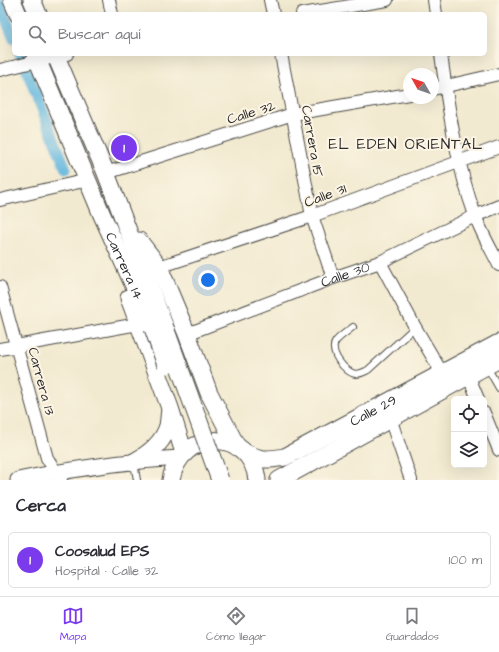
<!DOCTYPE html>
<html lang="es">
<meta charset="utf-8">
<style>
body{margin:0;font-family:"Architects Daughter",sans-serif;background:#f7f7f7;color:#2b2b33}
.controls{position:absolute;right:12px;bottom:12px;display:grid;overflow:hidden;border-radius:6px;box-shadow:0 4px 16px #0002}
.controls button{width:36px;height:36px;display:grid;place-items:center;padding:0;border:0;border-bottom:1px solid #e1e1e2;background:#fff;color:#2b2b33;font:20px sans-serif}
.compass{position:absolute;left:403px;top:68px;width:36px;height:36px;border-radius:50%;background:#fff;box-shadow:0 4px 16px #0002;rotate:310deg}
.you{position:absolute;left:208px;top:280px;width:14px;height:14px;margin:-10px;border:3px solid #fff;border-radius:50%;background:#1a73e8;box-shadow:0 0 0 6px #1a73e833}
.badge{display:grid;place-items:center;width:26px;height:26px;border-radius:50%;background:#7c3aed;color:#fff;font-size:13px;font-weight:700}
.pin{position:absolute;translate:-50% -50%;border:2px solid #fff;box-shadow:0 1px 4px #0006}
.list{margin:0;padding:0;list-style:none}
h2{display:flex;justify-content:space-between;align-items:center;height:52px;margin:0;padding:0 16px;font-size:17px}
h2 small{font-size:13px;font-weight:400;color:#7c7c81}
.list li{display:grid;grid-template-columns:26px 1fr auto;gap:12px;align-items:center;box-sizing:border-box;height:56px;margin:0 8px 8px;padding:0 8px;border:1px solid #e1e1e2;border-radius:6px}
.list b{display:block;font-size:15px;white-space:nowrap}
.list p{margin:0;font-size:13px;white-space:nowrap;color:#7c7c81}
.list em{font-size:13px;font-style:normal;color:#7c7c81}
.icon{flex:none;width:22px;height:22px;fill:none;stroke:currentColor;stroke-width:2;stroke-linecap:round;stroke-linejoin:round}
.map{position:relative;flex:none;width:499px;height:480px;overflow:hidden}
.search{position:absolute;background:#fff;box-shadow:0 4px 16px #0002;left:12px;right:12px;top:12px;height:44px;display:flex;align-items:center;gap:10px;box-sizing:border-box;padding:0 14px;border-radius:6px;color:#7c7c81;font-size:15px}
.sheet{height:116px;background:#fff}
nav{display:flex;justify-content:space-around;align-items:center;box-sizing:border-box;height:56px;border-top:1px solid #e1e1e2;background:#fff;font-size:11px;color:#7c7c81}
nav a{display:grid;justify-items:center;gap:2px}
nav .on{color:#7c3aed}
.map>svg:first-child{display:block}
</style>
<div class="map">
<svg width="499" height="480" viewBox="0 0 499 480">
<rect width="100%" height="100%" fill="#fcf5e5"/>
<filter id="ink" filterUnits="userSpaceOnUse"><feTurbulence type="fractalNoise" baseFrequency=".025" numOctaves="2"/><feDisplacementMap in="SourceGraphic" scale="8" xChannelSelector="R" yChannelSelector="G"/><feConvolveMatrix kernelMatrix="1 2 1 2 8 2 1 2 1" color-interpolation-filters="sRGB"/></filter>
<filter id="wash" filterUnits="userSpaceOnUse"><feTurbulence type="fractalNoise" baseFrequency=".012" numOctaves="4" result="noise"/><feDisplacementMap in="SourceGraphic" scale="16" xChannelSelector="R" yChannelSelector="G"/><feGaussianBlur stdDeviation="0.9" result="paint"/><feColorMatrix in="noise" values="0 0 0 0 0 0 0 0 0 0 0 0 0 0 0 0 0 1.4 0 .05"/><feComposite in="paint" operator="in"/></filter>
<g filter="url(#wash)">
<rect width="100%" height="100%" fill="#f2ead0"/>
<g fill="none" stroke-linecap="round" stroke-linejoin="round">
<path stroke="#63b7df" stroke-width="11" d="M0,5l14,34
M20,54l46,115"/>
</g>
</g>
<g filter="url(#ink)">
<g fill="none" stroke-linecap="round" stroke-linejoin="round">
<defs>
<path id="service" d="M353,327c-5,4 -13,9 -17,14 -8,10 9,32 20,33 5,0 8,-2 12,-4l47,-43
M487,367l12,21
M134,463l3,17"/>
<g id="minor">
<path d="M109,0l3,14"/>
<path d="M270,0l3,14"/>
<path d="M434,0l2,14"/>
<path d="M302,14l85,-14"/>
<path d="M281,54l31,162 21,62"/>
<path d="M441,54c7,53 16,112 34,161 6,17 16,34 24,50"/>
<path d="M0,70l67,-16"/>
<path d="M433,89l66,-15"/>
<path d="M106,173l187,-59 116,-20"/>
<path d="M0,200l88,-20"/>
<path d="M380,262l35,65 27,46"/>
<path d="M159,267l153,-51 187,-69"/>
<path d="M0,287l47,171 14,22"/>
<path id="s1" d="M187,334l146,-56 47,-16 95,-46 24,-10"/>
<path d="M0,349l138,-25"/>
<path d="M468,375l10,24"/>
<path d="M484,413l15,37"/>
<path d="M390,418l21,62"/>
</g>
<path id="tertiary" d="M18,480c53,-11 107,-19 162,-22"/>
<g id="secondary">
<path d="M12,0l6,14"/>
<path d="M32,0l6,14"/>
<path id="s2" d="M35,54l67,161 51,113"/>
<path d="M55,54l51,119 58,152"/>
<path d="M139,241l20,26 28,67 22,59 28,54"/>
<path d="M129,298l41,110 14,45"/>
<path id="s3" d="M244,452c18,9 22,8 41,5l214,-114"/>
<path d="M134,462c15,-8 29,-19 34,-36 1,-5 1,-11 2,-16"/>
<path d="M171,480c9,-52 80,-53 86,0"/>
<path d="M279,480l220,-121"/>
</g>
</defs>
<use href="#service" stroke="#494844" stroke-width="8"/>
<use href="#minor" stroke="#494844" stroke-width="14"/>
<use href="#tertiary" stroke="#494844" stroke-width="17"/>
<use href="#secondary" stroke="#494844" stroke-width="19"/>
<use href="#service" stroke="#fff" stroke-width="6"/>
<use href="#minor" stroke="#fff" stroke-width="12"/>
<use href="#tertiary" stroke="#fff" stroke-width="15"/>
<use href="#secondary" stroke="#fff" stroke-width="17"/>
<defs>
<path id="secondary-bridge" d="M164,325l56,155
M153,328l13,37"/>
</defs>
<use href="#secondary-bridge" stroke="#494844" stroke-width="19" stroke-linecap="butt"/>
<use href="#secondary-bridge" stroke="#fff" stroke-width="17"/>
</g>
</g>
<g text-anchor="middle" stroke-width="4" stroke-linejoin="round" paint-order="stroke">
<g font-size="14" fill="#2b2b2b" stroke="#fcf5e5">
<text transform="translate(251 112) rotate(-17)" y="5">Calle 32</text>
<text transform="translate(313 141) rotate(80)" y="5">Carrera 15</text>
<text transform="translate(325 195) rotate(-20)" y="5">Calle 31</text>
<text dy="5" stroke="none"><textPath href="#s2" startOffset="230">Carrera 14</textPath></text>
<text dy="5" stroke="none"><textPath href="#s1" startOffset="169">Calle 30</textPath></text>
<text transform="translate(42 381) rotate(75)" y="5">Carrera 13</text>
<text dy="5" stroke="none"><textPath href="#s3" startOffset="142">Calle 29</textPath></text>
</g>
<g font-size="15" letter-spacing="1" fill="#2b2b2b" stroke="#fcf5e5">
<text x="406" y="149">EL EDEN ORIENTAL</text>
</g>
</g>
</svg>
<div class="controls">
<button><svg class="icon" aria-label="locate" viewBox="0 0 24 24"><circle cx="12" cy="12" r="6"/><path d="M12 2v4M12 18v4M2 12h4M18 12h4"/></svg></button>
<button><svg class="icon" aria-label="layers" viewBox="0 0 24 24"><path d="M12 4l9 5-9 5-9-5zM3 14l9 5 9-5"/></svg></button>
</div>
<svg class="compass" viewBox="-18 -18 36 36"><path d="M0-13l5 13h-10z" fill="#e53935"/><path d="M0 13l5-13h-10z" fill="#7c7c81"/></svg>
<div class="you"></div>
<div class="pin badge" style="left:124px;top:148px">1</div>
<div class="search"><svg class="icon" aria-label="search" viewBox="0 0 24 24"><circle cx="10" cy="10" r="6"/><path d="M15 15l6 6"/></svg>Buscar aquí</div>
</div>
<section class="sheet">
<h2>Cerca<small></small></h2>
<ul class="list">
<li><span class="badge">1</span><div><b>Coosalud EPS</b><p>Hospital · Calle 32</p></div><em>100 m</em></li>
</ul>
</section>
<nav>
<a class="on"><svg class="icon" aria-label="map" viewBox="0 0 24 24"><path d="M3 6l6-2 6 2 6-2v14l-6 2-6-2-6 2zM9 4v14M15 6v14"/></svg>Mapa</a>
<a><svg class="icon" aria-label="directions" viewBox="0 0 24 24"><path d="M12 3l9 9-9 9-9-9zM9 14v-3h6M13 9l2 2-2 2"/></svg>Cómo llegar</a>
<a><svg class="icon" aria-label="saved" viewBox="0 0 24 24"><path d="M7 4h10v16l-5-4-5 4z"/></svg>Guardados</a>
</nav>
